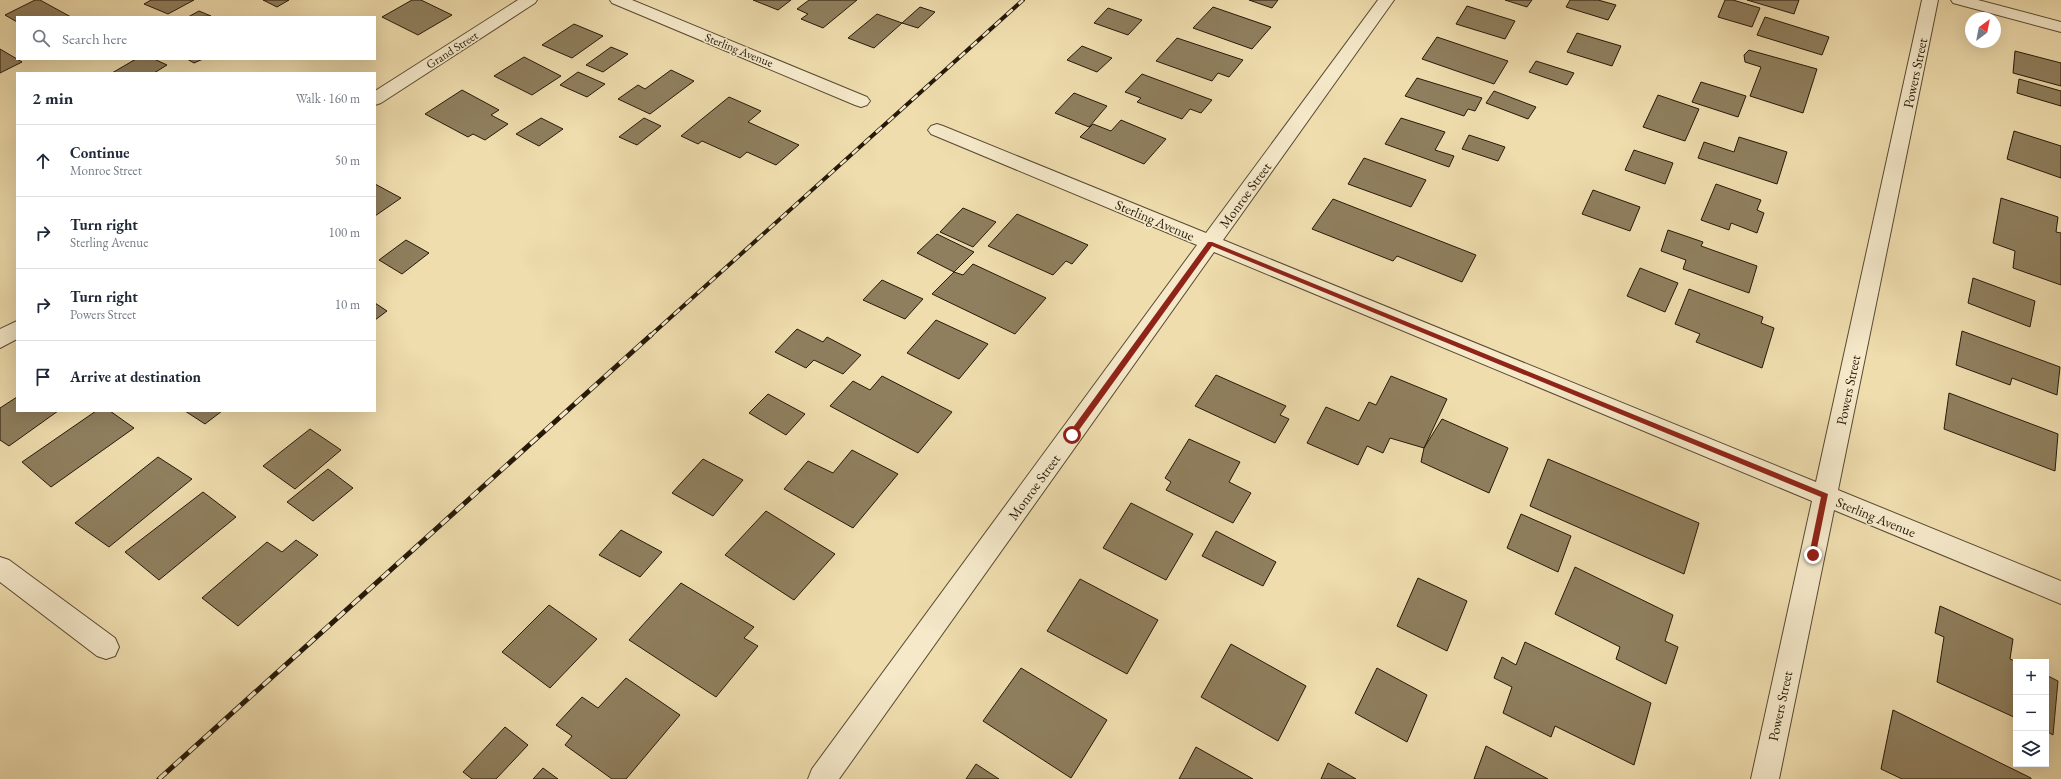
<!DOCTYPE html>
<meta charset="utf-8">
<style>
body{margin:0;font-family:"EB Garamond",serif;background:#f6f6f7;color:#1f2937}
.controls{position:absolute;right:12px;bottom:12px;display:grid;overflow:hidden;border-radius:0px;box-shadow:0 4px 16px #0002}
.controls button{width:36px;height:36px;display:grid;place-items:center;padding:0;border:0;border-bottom:1px solid #e0e1e3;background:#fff;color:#1f2937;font:20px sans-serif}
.compass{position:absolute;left:1965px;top:12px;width:36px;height:36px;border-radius:50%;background:#fff;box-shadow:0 4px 16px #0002;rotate:32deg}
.stop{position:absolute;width:12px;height:12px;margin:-9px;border:3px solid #8f2418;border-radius:50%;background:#fff}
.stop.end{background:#8f2418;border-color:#fff;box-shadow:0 1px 4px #0008}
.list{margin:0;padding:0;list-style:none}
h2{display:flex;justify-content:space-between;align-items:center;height:52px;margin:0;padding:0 16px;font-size:17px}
h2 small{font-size:13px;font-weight:400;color:#747a83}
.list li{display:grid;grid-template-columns:26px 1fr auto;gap:12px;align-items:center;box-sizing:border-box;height:72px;padding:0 16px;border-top:1px solid #e0e1e3}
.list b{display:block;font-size:15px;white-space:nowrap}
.list p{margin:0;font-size:13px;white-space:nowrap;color:#747a83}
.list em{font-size:13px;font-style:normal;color:#747a83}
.icon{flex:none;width:22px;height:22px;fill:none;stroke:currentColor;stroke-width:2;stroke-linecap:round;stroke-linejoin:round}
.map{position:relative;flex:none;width:2061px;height:779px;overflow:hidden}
.search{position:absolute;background:#fff;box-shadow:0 4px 16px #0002;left:16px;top:16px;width:360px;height:44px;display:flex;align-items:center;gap:10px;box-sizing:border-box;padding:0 14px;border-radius:0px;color:#747a83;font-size:15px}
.panel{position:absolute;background:#fff;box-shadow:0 4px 16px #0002;left:16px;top:72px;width:360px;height:340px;border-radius:0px}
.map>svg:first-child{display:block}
</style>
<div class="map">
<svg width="2061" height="779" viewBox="0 0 2061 779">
<rect width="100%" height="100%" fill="#efddae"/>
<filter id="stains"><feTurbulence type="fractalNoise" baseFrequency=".005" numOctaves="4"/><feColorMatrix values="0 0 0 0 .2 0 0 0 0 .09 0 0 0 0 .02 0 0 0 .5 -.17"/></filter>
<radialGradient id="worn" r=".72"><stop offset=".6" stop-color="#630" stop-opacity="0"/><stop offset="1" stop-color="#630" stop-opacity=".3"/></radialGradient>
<path fill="#8f7f5e" stroke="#261908" d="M35,0h5l31,17h-54v5l-12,-7z
M151,0h43l-26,14 -24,-10z
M263,0h26l-12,7z
M412,0h9l31,15 -34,20 -36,-18z
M753,0h38l-13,10z
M809,0h48l-34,28 -22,-9 7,-5 -11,-5z
M1249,0h29l-6,8z
M1505,0h27l-5,7z
M1570,0h28l18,5 -8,15 -42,-13z
M1725,0h8l27,8 -8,19 -34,-10z
M1747,0h52l-5,14z
M1467,6l48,15 -10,18 -49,-15z
M920,7l15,5 -17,16 -16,-5z
M1213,7l58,20 -19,22 -59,-21z
M1108,8l34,12 -14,15 -34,-12z
M199,11l12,5 -23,1z
M877,14l25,9 -28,25 -26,-10z
M1765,17l64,20 -7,18 -65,-20z
M574,24l29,12 -31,22 -30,-13z
M1577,33l44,13 -9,20 -45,-14z
M1437,37l71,24 -14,23 -72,-25z
M1177,38l66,22 -14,17 -11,-4 -6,8 -56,-20z
M1082,46l30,12 -15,14 -30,-12z
M611,47l17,7 -25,18 -17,-7z
M0,49l17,10 5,3 -22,11z
M1749,50l68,19 -14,44 -53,-17 11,-29 -16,-5 -1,-7z
M2015,51l46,12v23l-48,-13z
M524,57l37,19 -29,19 -38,-19z
M136,59h18l13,6 -13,8h-42z
M187,59h16l-9,4z
M1536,61l38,12 -7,12 -38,-13z
M671,70l23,11 -44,33 -32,-15 20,-14 7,4z
M578,72l27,12 -18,13 -27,-12z
M1142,74l70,26 -11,13 -11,-4 -8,10 -45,-17 4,-4 -16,-6z
M1417,78l65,20 -7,13 -7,-2 -4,7 -59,-20z
M2019,79l42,12v15l-44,-13z
M1701,82l45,14 -8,21 -46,-15z
M462,90l37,20 -8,5 17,9 -23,16 -12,-6 -5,3 -43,-23z
M1494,91l42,16 -8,12 -42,-16z
M1074,93l33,13 -18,21 -34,-14z
M1658,95l41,14 -14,32 -42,-14z
M729,97l32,14 -13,11 51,23 -23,20 -29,-13 -7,6 -38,-17 -4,3 -17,-8z
M541,118l22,11 -24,17 -23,-12z
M644,118l17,8 -24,19 -18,-8z
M1401,118l44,14 -10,18 19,6 -5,11 -64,-23z
M1121,120l45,19 -22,25 -64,-27 13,-13 18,7z
M2014,131l47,15v32l-54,-19z
M1469,135l36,12 -7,14 -36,-12z
M1739,137l48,15 -10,32 -79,-26 6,-16 30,10z
M1634,150l39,13 -8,21 -40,-14z
M1364,158l62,22 -15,27 -63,-23z
M375,184l26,14 -26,18z
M1716,184l45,16 -4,10 7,3 -7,20 -26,-10 -2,7 -28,-10z
M1593,190l47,17 -10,24 -48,-17z
M2001,198l57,19 -2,15 5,1v52l-48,-17 2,-17 -22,-8z
M1333,199l143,56 -14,27 -65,-26 -4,5 -81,-32z
M963,208l33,14 -23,25 -33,-15z
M1017,214l71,31 -16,19 -6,-3 -13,14 -65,-29z
M1668,230l35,12 -2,4 56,20 -8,27 -66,-24 3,-9 -25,-9z
M937,234l37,18 -20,20 -37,-19z
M406,240l23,13 -27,21 -23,-14z
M973,264l73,34 -31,36 -83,-40 22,-22 9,3z
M1640,268l38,15 -13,29 -38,-16z
M1973,278l62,23 -5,26 -62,-24z
M882,280l41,19 -18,20 -42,-19z
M1689,289l74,28 -2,6 13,5 -12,40 -66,-26 4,-8 -25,-10z
M375,303l12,8 -12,9z
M936,320l52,24 -29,35 -52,-26z
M797,329l26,13 4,-5 34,18 -18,19 -29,-14 -8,8 -31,-16z
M1962,331l98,36 -3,28 -45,-17 -2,7 -54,-20z
M1216,375l70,31 -6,9 9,4 -14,24 -80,-37z
M882,376l70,36 -34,41 -88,-47 23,-25 17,9z
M1391,376l56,23 -23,49 -34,-10 -7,15 -16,-7 -9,19 -51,-22 19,-36 33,14 10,-19 7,3z
M1949,393l109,41 -3,37 -111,-42z
M768,394l37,20 -19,21 -37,-22z
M17,397v14h41l-49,35 -9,-6v-32z
M96,411h14l24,17 -83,59 -29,-25z
M185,411h37l-17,13z
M1442,419l66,29 -19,45 -68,-31 3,-14z
M310,429l31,21 -46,39 -32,-23z
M1189,439l51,23 -11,20 22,11 -18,30 -67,-33 5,-8 -6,-4z
M852,450l46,24 -45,54 -69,-39 24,-28 25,12z
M158,457l34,22 -83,68 -34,-24z
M703,459l40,21 -30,36 -41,-23z
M1548,459l151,64 -15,51 -154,-68z
M328,469l25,19 -40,33 -26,-19z
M203,492l33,25 -77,63 -34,-28z
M1131,503l62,31 -27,46 -63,-32z
M766,511l69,43 -41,46 -69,-45z
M1521,514l50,22 -13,36 -51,-24z
M621,530l41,22 -22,25 -41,-22z
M1216,531l60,31 -13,24 -61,-30z
M296,540l22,15 -80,71 -36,-28 65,-56 15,10z
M1575,567l98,48 -8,26 13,6 -12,37 -50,-25 4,-12 -65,-33z
M1418,578l49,23 -20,50 -50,-25z
M1080,579l78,41 -31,54 -80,-43z
M681,583l73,44 -10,11 14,8 -42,51 -87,-57z
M549,605l48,34 -47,49 -48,-36z
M1940,606l73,33 -3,20 7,3 -1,56 -79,-36 7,-45 -9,-4z
M1525,642l126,61 -17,62 -79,-39 -4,11 -48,-24 9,-26 -18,-9 8,-21 14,8z
M1231,644l75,42 -28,55 -77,-44z
M1021,668l86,52 -36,58 -88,-57z
M1377,668l50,27 -20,47 -52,-29z
M2046,675l12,6 -5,54 -7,-4z
M626,678l54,37 -54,64h-14l-47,-34 7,-9 -16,-11 26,-28 16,11z
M1893,710l138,68v1h-129l-21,-10z
M505,727l23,18 -32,34h-24l-9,-7z
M1486,746l62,33h-74z
M1196,747l57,32h-74z
M1328,763l28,16h-35z
M976,764l23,15h-33z
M543,768l15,11h-25z"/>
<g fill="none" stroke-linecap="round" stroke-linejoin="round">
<defs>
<path id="minor" d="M518,0h19l-2,3 -154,100 -6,2v-14z
M610,0h22l235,97 3,4 -3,4 -6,2 -6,-2 -243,-102z
M1378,0h16l-171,240 593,242 106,-482h16l-100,490 223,91v23l-227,-94 -55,269h-28l61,-278 -598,-249 -375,527h-31l4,-10 385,-524 -266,-111 -3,-4 3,-4 6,-2 6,2 263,107z
M1951,0h27l83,22v10l-108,-29z
M17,321v18l-17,9v-19z
M0,557l9,3 106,78 4,9 -4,9 -9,3 -9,-3 -97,-74z"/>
</defs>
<use href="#minor" stroke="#584a32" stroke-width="2"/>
<use href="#minor" fill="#f5e9ca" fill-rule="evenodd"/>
<defs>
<path id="rail-far1" d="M650,336l373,-336"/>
<path id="rail" d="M159,779l492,-444"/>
</defs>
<use href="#rail-far1" stroke="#261908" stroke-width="4"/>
<use href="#rail" stroke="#261908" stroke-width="5"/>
<use href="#rail-far1" stroke="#f5e9ca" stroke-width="2.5" stroke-dasharray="8" stroke-linecap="butt"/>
<use href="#rail" stroke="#f5e9ca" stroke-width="3.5" stroke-dasharray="10" stroke-linecap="butt"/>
</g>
<path fill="#8f2418" d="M1208,242h4l616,252 -13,64h-5l-1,-3 12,-58 -609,-251 -138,191h-5v-4z"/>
<g text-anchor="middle" stroke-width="3.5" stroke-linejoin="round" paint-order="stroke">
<g font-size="12" fill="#261908" stroke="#f5e9ca">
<text transform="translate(452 50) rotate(-33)" y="4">Grand Street</text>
<text transform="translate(739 50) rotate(22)" y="4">Sterling Avenue</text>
</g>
<g font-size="14" fill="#261908" stroke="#f5e9ca">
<text transform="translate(1915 73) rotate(-78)" y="5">Powers Street</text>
<text transform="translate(1245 195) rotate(-54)" y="5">Monroe Street</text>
<text transform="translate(1155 220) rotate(23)" y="5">Sterling Avenue</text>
<text transform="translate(1848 390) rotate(-78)" y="5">Powers Street</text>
<text transform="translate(1034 487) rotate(-54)" y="5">Monroe Street</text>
<text transform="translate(1876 517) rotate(22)" y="5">Sterling Avenue</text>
<text transform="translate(1780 706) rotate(-78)" y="5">Powers Street</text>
</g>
</g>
<rect width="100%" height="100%" filter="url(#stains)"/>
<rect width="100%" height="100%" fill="url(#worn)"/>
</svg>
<div class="controls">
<button>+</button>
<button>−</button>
<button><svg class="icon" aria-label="layers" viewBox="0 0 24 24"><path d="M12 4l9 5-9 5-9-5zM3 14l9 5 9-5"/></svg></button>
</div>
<svg class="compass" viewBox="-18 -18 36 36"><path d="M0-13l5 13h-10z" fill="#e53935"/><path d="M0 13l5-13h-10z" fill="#747a83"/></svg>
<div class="stop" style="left:1072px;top:435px"></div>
<div class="stop end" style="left:1813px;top:555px"></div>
<div class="search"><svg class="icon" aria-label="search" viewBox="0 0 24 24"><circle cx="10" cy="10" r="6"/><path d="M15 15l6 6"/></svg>Search here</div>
<section class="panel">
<h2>2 min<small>Walk · 160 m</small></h2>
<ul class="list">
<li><svg class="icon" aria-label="ahead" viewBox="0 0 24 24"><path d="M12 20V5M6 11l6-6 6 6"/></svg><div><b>Continue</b><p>Monroe Street</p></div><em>50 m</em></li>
<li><svg class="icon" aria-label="right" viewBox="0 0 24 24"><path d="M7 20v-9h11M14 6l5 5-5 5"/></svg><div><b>Turn right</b><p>Sterling Avenue</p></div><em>100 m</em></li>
<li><svg class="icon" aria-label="right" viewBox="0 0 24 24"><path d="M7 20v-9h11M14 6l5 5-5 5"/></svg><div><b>Turn right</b><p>Powers Street</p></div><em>10 m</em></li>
<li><svg class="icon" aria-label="arrive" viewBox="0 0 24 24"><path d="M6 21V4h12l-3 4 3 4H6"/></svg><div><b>Arrive at destination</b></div></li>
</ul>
</section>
</div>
